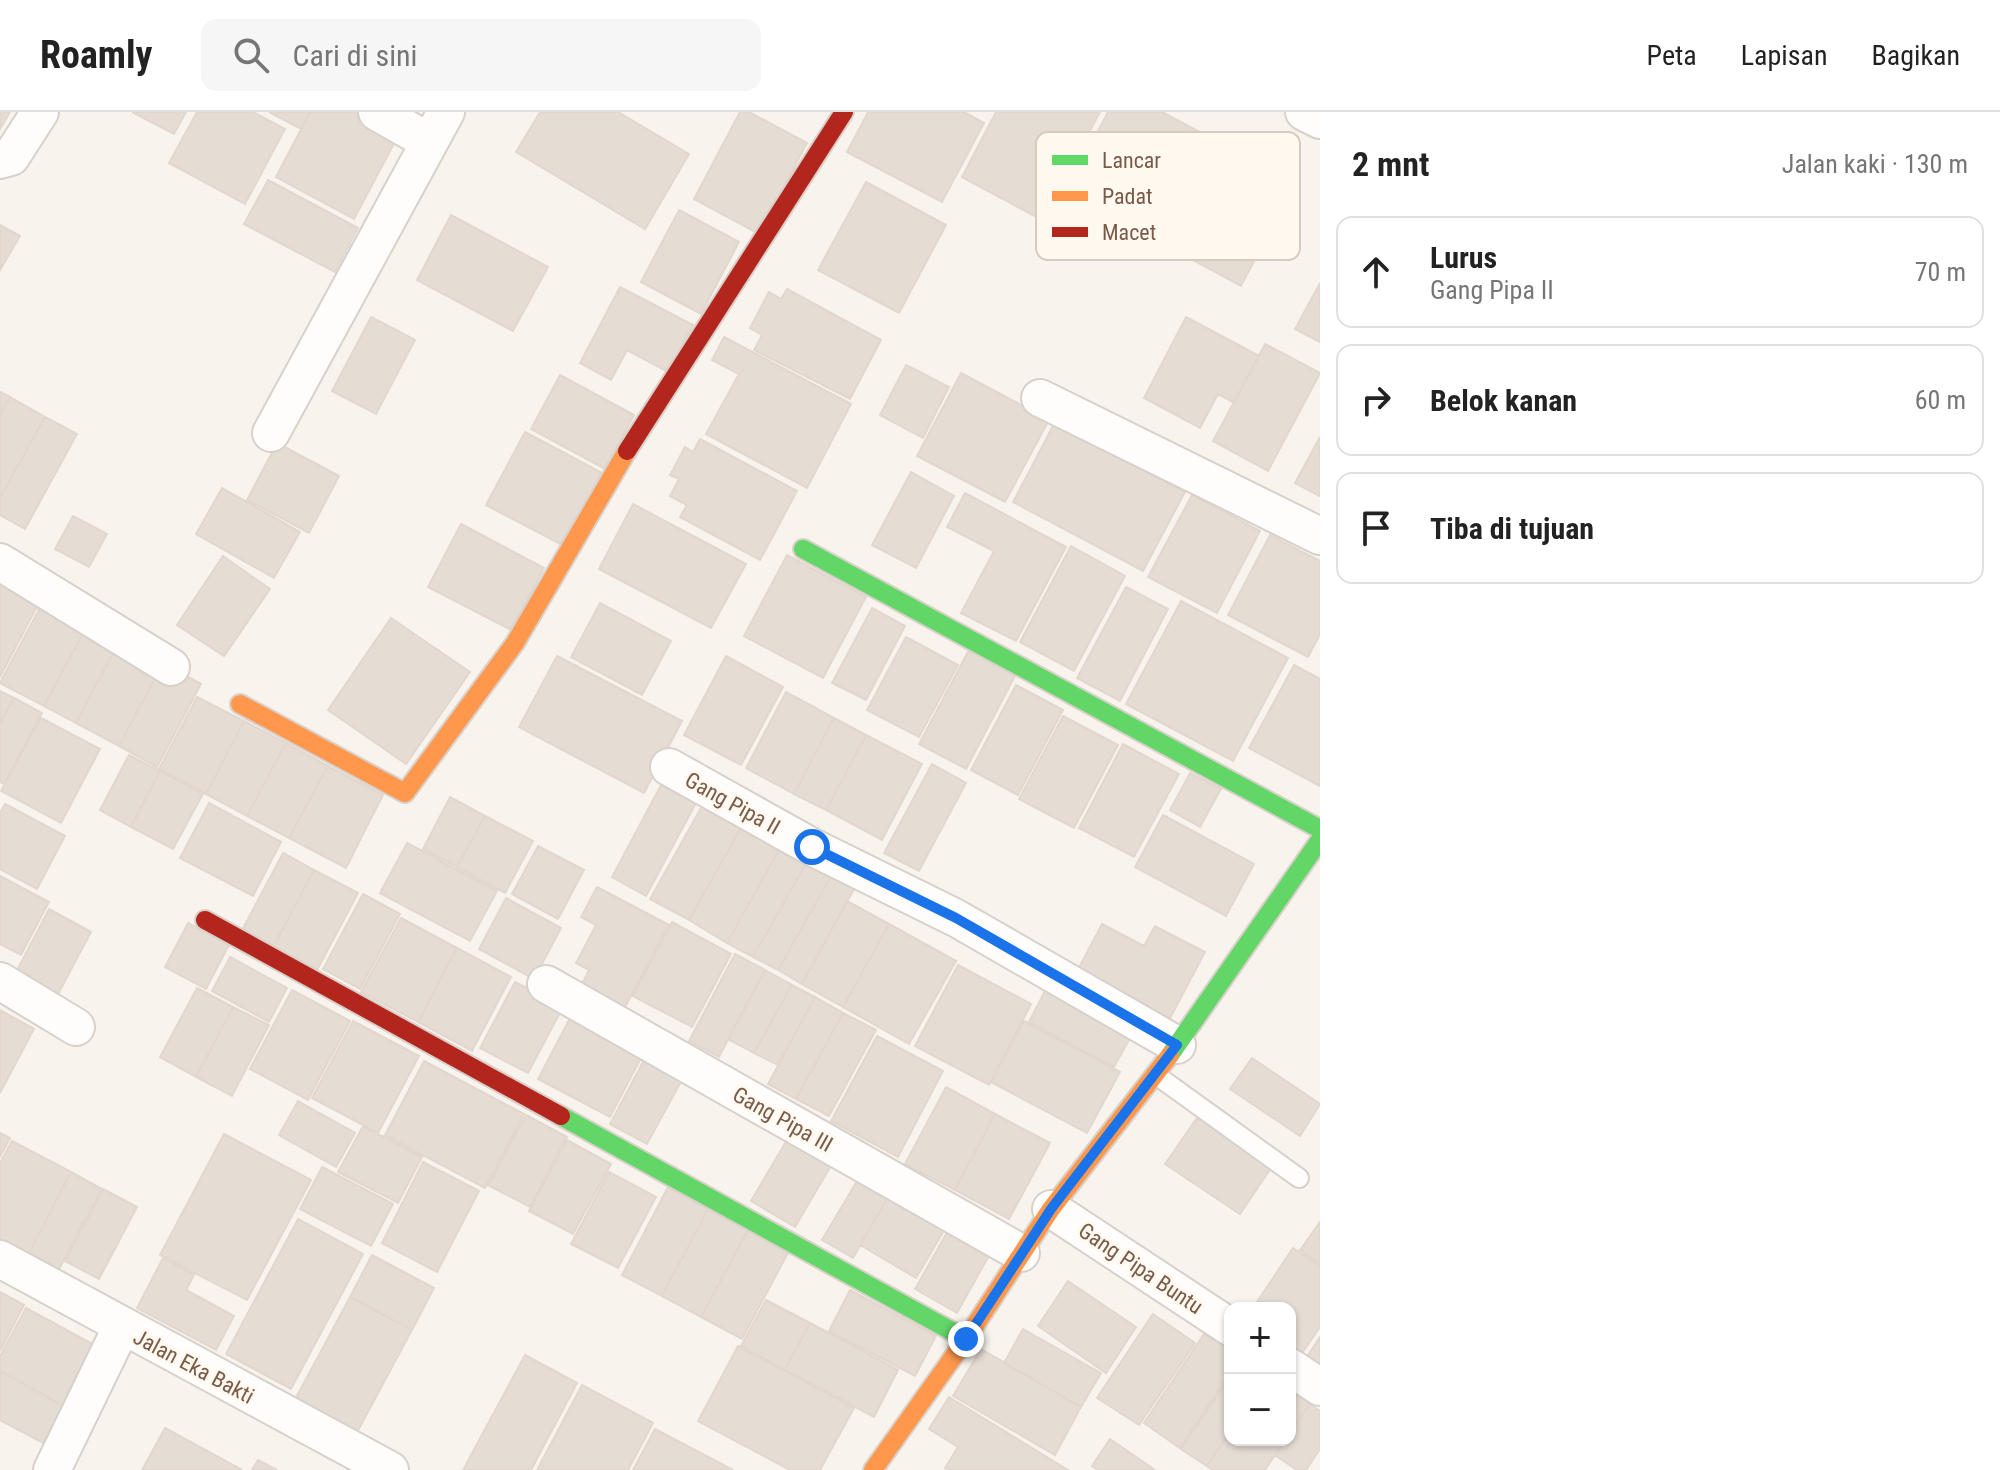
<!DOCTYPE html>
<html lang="id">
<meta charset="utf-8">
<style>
body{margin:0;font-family:"Roboto Condensed",sans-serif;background:#f6f6f6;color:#222}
.controls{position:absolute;right:24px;bottom:24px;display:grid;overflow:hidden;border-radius:16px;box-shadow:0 2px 6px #0004}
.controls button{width:72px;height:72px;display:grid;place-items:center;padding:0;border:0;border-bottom:2px solid #e0e0e0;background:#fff;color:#222;font:40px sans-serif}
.stop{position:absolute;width:24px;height:24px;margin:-18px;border:6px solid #1a73e8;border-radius:50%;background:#fff}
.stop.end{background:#1a73e8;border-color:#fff;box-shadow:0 2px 8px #0008}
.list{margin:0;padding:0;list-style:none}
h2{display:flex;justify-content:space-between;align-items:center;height:104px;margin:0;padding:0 32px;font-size:34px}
h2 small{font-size:26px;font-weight:400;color:#767676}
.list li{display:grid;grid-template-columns:52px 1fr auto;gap:24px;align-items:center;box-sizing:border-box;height:112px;margin:0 16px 16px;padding:0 16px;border:2px solid #e0e0e0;border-radius:16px}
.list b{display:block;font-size:30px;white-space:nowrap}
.list p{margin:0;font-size:26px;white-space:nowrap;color:#767676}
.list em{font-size:26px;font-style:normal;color:#767676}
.icon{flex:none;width:44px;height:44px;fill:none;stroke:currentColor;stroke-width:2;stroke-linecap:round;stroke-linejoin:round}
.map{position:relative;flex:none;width:1320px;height:1358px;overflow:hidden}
header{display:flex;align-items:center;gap:48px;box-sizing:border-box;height:112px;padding:0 40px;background:#fff;border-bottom:2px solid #e0e0e0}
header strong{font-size:38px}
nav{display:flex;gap:44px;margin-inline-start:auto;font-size:28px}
.search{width:560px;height:72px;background:#f6f6f6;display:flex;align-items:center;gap:20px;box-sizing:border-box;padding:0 28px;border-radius:16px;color:#767676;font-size:30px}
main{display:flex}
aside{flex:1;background:#fff}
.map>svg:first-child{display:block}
</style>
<header>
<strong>Roamly</strong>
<div class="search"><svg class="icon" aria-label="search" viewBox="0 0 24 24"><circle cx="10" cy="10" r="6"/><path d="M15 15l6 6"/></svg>Cari di sini</div>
<nav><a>Peta</a><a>Lapisan</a><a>Bagikan</a></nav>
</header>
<main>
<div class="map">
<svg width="1320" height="1358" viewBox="0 0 1320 1358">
<rect width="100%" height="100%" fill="#f8f4ed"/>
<path fill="#e5dcd4" stroke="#e2d7cf" stroke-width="2" d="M0,0h10l-10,17z
M132,0h54l-12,22z
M197,0h56l32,17 -40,75 -76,-41z
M269,0h41l-9,17z
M310,0h44l44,24 -44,83 -78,-42z
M540,0h78l71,42 -44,75 -129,-77z
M740,0h9l58,31 -48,91 -65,-35z
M868,0h96l20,11 -42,79 -95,-50z
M996,0h104l-58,108 -80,-43z
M1108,0h54l47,25 -53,100 -89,-48z
M1209,46l78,41 -46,87 -78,-42z
M268,68l90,48 -23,44 -91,-48z
M866,70l80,43 -47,88 -81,-43z
M679,98l60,32 -38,72 -60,-32z
M451,103l97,52 -35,64 -96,-51z
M0,113l20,11 -20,34z
M1320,171v59l-25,-13z
M620,175l73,38 -25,47 -41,-22 -16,30 -31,-17z
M787,177l94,51 -31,59 -96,-49 8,-15 -12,-7 19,-36 12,7z
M371,205l44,23 -39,74 -44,-23z
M1186,205l73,39 -25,47 -16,-9 -18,34 -56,-30z
M724,225l127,67 -44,84 -101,-54 33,-60 -27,-14z
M1265,232l55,29 -52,98 -55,-30z
M906,253l43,22 -26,51 -43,-23z
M961,261l88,47 -44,82 -88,-46z
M560,263l74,40 -29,54 -74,-40z
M0,280l10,5 -10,18z
M10,285l35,20 -45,81v-83z
M45,305l32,17 -52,95 -25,-14v-17z
M1055,310l130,70 -42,79 -130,-69z
M525,320l77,41 -38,73 -78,-41z
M1320,325v59l-25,-13z
M700,327l97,52 -37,69 -80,-43 7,-12 -17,-9 9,-17 -9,-4 15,-28 8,5z
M277,331l62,33 -30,57 -62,-33z
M911,360l43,24 -38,72 -44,-23z
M222,376l78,44 -26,46 -78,-44z
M965,381l101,54 -50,94 -55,-28 33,-62 -47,-24z
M1192,383l68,36 -43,82 -69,-36z
M633,392l113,60 -35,64 -112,-59z
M73,404l34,18 -18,33 -34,-18z
M461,412l83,44 -33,62 -83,-43z
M1270,423l50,26v73l-12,23 -80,-42z
M1071,434l54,30 -51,95 -54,-29z
M787,443l79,42 -43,81 -79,-42z
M223,444l47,33 -46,67 -47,-31z
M0,460l43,23 -43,82z
M1126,475l42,22 -48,92 -43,-23z
M44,488l44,24 -44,82 -44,-23z
M1181,489l107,57 -55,103 -107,-57z
M600,491l71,38 -29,54 -71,-38z
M872,496l33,18 -39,74 -34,-17z
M391,506l79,54 -64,92 -78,-54z
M88,512l32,16 -44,83 -32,-17z
M906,525l52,28 -39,72 -52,-27z
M120,528l43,23 -44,83 -43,-23z
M971,534l47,24 -52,99 -47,-25z
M557,544l125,65 -38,72 -125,-66z
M726,544l57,31 -42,78 -57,-30z
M163,551l38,21 -44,83 -38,-21z
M1294,553l26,14v107l-71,-38z
M1016,573l47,25 -45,85 -47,-25z
M0,579l14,7 -14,26z
M786,580l48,26 -40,76 -48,-26z
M197,585l47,24 -38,73 -47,-25z
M14,586l28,15 -38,71 -4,-2v-58z
M1063,604l55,29 -44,83 -55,-29z
M41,606l59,31 -39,74 -60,-32z
M834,606l32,17 -40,75 -32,-16z
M244,609l42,22 -39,73 -41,-22z
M866,623l56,29 -40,76 -56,-30z
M286,631l42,23 -39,72 -42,-22z
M1123,632l56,30 -45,83 -55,-29z
M129,643l31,16 -29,56 -31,-17z
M932,652l34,19 -47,88 -35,-18z
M328,654l55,29 -37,73 -57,-30z
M160,659l43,23 -30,55 -42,-22z
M1190,661l31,16 -21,38 -30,-17z
M661,673l35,18 -50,93 -34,-19z
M450,685l35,19 -28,51 -34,-18z
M707,685l39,22 -57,101 -39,-21z
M209,691l72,39 -28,54 -73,-38z
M5,692l60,32 -28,53 -37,-20v-56z
M1163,703l91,49 -28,52 -91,-49z
M485,704l48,25 -28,52 -48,-26z
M746,707l38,22 -57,102 -38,-23z
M784,729l27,14 -58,102 -26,-14z
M407,731l90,48 -27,50 -90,-48z
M538,734l46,24 -26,49 -46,-25z
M283,741l31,17 -43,81 -31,-17z
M811,743l24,14 -57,101 -25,-13z
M835,757l23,13 -56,102 -24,-14z
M314,758l44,23 -43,81 -44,-23z
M0,764l49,26 -28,53 -21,-11z
M597,775l72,38 -45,84 -43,-23 8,-16 -13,-7 20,-38 -15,-8z
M363,782l37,20 -40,75 -37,-20z
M506,786l55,30 -27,51 -55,-30z
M847,789l42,23 -46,83 -41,-23z
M49,797l42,23 -36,68 -42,-22z
M401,806l56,30 -39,74 -57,-30z
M672,810l59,32 -39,73 -59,-31z
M188,811l41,22 -23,44 -41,-22z
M889,812l67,37 -47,83 -66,-37z
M1102,812l42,22 11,-20 50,26 -39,74 -92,-49z
M457,836l54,29 -39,74 -54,-29z
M735,842l30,16 -46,87 -30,-16z
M230,845l57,31 -18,34 -57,-31z
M958,853l73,39 -42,81 -74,-39z
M765,858l27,15 -38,68 -26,-14z
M515,870l48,25 -35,66 -48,-25z
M792,873l23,12 -37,68 -24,-12z
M1048,873l86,46 -20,36 -85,-45z
M197,876l36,19 -37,70 -36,-20z
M292,878l58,31 -42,79 -58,-31z
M815,885l28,16 -47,86 -28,-15z
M233,895l36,18 -37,71 -36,-19z
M0,898l34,19 -34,64z
M843,901l33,17 -47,86 -33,-17z
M570,906l72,38 -32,61 -72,-38z
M353,909l66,35 -41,77 -66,-35z
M1024,909l96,51 -33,61 -96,-51z
M877,924l66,35 -45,86 -67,-36z
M645,946l38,20 -36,66 -37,-20z
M1252,946l68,46 -20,32 -70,-47z
M424,949l100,53 -39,74 -100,-53z
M946,975l49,27 -40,76 -50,-26z
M298,989l57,32 -19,34 -57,-32z
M995,1002l55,29 -41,76 -54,-29z
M526,1003l41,22 -37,70 -42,-22z
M1197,1006l74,50 -31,46 -75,-50z
M363,1014l59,31 -24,46 -60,-31z
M0,1021l10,5 -10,19z
M224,1022l87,46 -64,120 -87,-45z
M788,1026l44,26 -37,63 -44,-26z
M567,1028l44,24 -38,70 -44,-23z
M12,1029l59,31 -43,83 -28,-15v-77z
M423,1050l56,29 -42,81 -55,-29z
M322,1055l71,37 -22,42 -71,-37z
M71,1060l31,17 -44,82 -30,-16z
M609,1060l47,25 -38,71 -47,-24z
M860,1064l30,18 -37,64 -31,-18z
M668,1075l40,22 -46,87 -40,-21z
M103,1077l34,18 -38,72 -34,-18z
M890,1082l56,33 -30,51 -56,-33z
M708,1097l40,21 -47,87 -39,-21z
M298,1107l65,35 -72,135 -65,-35z
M1320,1110v42l-20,-14z
M949,1117l42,23 -34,61 -42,-24z
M748,1118l41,21 -47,88 -41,-22z
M1293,1136l27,18v61l-20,29 -10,-7v-41h-37z
M372,1143l62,33 -22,42 -62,-33z
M163,1146l31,17 -8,15 48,26 -18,34 -79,-42z
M1068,1169l68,46 -30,46 -68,-47z
M850,1178l86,46 -21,40 -86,-45z
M0,1180l24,13 -24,46z
M350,1185l62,33 -58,108 -62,-33z
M766,1188l44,23 -25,47 -44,-24z
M26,1196l70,38 -32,60 -64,-35v-15z
M1153,1202l42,29 -56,82 -42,-27z
M810,1211l88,47 -24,47 -89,-47z
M1023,1217l78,44 -20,34 -77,-44z
M1204,1222l26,17v22l-50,75 -36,-25z
M1320,1225v33l-15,-10z
M738,1234l116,62 -34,62h-30l-92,-49z
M981,1237l100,58 -26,48 -102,-59z
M525,1243l52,28 -46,87h-68z
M0,1259l64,35 -21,37 -43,-23z
M1230,1265v55l-23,34 -26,-17z
M582,1273l71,38 -25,47h-91z
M1290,1279l20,13 -20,29z
M949,1285l119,73h-119l-4,-2 13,-21 -29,-18z
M1310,1292l10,7v38l-14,21h-9l-22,-15 10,-15h5v-7z
M165,1316l77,42h-100z
M655,1317l78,41h-100z
M1230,1320v8h55l-20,30h-52l-6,-4z
M1110,1327l45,31h-57l-6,-4z
M258,1348l19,10h-25z"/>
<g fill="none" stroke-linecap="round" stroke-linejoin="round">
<defs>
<path id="lane" d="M1156,963l143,103"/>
<path id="street" d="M377,0l51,29
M1304,0l16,8
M0,48l11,-3 29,-45
M1040,286l280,138
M271,321l175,-321
M0,450l171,105
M669,655l143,80 144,71 221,127
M0,869l76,46
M546,872l475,269
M1051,1097l179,118
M0,1147l390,211
M1290,1255l30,20
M52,1358l69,-142"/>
<path id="fast" d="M803,437l517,280
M1170,943l150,-215
M561,1004l405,223"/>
<path id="slow" d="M240,592l165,89 110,-150 112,-192
M873,1358l93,-131 85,-130 119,-154"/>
<path id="jam" d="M627,339l217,-339
M205,808l356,196"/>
</defs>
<use href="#lane" stroke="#d8d1cb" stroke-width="22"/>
<use href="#street" stroke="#d8d1cb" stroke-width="40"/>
<use href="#fast" stroke="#d8d0c9" stroke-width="22"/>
<use href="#slow" stroke="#d8d0c9" stroke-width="22"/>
<use href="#jam" stroke="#d8d0c9" stroke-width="22"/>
<use href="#lane" stroke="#fefdfc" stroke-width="18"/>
<use href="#street" stroke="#fefdfc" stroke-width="36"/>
<use href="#fast" stroke="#63d668" stroke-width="18"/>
<use href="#slow" stroke="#ff974d" stroke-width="18"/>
<use href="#jam" stroke="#b3261e" stroke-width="18"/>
</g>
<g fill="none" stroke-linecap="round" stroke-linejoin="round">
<path stroke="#1a73e8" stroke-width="10" d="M812,735l144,71 221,127 -126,164 -85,130"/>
</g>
<g text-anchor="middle" stroke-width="6" stroke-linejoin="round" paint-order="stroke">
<g font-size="22" fill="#7a5b4a" stroke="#fff9f0">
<text transform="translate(733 691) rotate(29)" y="8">Gang Pipa II</text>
<text transform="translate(783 1007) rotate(29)" y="8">Gang Pipa III</text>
<text transform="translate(1141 1156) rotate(34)" y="8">Gang Pipa Buntu</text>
<text transform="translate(194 1254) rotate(28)" y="8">Jalan Eka Bakti</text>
</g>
</g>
<rect x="1036" y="20" width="264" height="128" rx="12" fill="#fff9f0" stroke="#d7cabe" stroke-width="2"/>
<rect x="1052" y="43" width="36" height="10" fill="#63d668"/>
<rect x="1052" y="79" width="36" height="10" fill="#ff974d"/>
<rect x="1052" y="115" width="36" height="10" fill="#b3261e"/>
<g font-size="22" fill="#7a5b4a">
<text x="1102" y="56">Lancar</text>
<text x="1102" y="92">Padat</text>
<text x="1102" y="128">Macet</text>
</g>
</svg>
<div class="controls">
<button>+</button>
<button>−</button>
</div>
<div class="stop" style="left:812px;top:735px"></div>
<div class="stop end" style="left:966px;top:1227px"></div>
</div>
<aside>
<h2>2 mnt<small>Jalan kaki · 130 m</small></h2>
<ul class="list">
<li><svg class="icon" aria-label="ahead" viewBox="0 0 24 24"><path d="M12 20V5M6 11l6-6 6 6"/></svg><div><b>Lurus</b><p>Gang Pipa II</p></div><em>70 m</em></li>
<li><svg class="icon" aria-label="right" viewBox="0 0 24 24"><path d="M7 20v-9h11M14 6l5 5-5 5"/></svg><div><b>Belok kanan</b></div><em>60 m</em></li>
<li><svg class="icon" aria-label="arrive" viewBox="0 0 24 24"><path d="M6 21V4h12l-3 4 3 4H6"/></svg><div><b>Tiba di tujuan</b></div></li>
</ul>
</aside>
</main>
